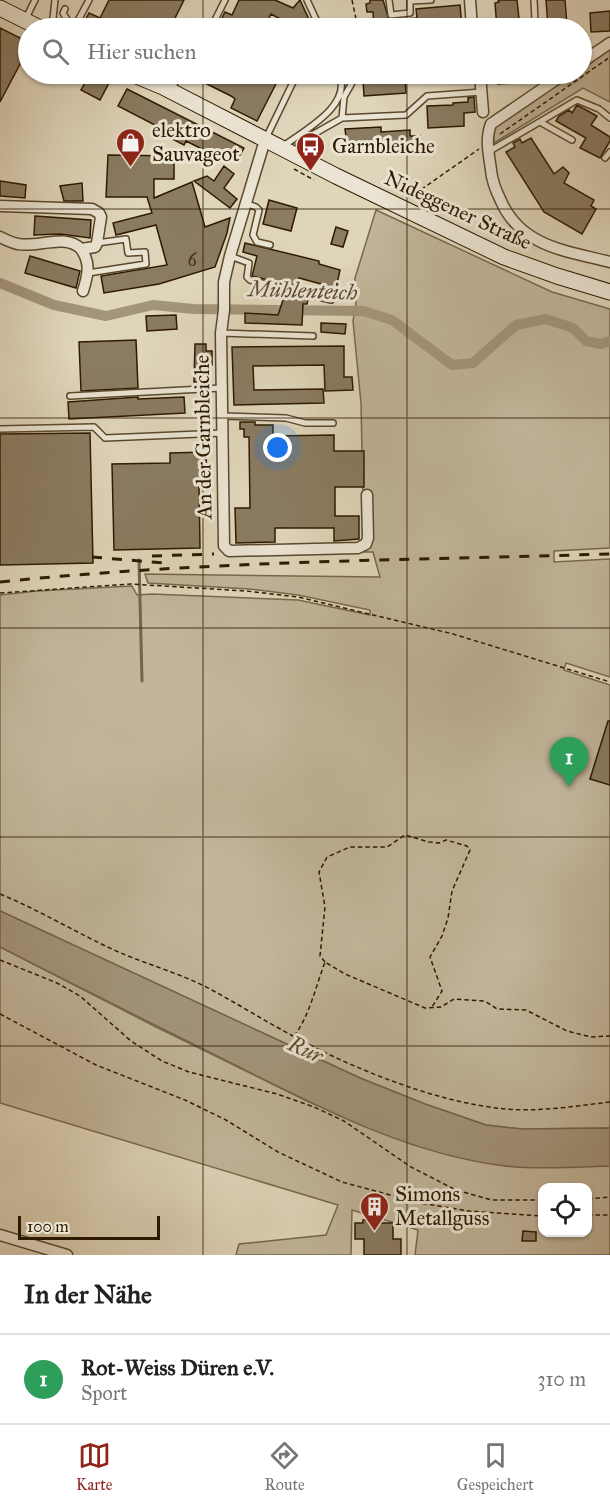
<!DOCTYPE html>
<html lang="de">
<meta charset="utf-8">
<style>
body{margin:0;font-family:"IM FELL Great Primer",serif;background:#f6f6f6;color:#222}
.controls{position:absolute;right:18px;bottom:18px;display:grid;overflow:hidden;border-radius:12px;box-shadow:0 2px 4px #0004}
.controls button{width:54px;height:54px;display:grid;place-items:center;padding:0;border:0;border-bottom:2px solid #e0e0e0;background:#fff;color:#222;font:30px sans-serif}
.scale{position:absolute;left:18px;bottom:15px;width:142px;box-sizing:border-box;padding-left:6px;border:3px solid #2e1a00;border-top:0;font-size:16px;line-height:21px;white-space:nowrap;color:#2e1a00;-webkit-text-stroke:4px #eae4d2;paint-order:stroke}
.you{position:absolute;left:278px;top:448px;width:21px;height:21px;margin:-15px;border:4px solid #fff;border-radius:50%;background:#1a73e8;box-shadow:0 0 0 9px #1a73e833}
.badge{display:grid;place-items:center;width:39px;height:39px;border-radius:50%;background:#8f2418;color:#fff;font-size:20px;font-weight:700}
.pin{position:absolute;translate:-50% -50px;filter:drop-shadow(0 2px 3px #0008)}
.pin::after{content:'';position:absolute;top:32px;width:21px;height:18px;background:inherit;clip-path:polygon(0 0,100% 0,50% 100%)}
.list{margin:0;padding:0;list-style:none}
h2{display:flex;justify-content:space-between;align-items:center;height:78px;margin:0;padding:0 24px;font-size:26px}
h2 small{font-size:20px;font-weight:400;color:#767676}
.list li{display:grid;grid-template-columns:39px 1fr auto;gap:18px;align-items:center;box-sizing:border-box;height:90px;padding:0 24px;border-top:2px solid #e0e0e0}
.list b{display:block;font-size:22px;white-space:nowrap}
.list p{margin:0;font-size:20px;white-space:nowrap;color:#767676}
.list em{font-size:20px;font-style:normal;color:#767676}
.icon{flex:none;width:33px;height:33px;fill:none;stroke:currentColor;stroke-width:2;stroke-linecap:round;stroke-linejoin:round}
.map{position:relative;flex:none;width:610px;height:1255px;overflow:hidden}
.search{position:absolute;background:#fff;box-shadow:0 2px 4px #0004;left:18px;right:18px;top:18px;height:66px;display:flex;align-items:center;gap:15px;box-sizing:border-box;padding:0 21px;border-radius:33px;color:#767676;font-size:22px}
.sheet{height:168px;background:#fff}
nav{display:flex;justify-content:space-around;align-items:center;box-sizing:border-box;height:84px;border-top:2px solid #e0e0e0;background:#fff;font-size:16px;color:#767676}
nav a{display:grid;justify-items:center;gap:3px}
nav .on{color:#8f2418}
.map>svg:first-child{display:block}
</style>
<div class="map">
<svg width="610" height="1255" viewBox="0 0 610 1255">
<rect width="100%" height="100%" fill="#dfd5ba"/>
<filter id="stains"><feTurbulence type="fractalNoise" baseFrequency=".00333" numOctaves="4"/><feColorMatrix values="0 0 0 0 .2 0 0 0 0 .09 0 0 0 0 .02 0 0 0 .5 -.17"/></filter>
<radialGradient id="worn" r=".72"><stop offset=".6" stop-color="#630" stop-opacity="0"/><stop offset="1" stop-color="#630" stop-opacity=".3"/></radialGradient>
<path fill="#c1b59a" stroke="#78684d" stroke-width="1.5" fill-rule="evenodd" d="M610,48v54l-27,-14 -89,55 -1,-14 80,-55h9v-6z
M376,210l176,82 58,17v239l-56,3v11l56,-3v118l-44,-14 -2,7 46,15v443l-88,1 -36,-4 -61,-21 -65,-26 -360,-167v-316l37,-4 95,-5 5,9 15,-1 146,6 72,15v-5l-72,-15 -49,-6 -101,-6 -3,-9 235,3 -7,-25h-9l-3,-149 -8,-82 3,-18 -1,-25z
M0,947l156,80 151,74 107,44 92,21h104v89h-195l3,-25 -66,-20 -1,45h-115l3,-11 87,-9 12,-30 -338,-102zM542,1188h46v44h-46z"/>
<path fill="#a3957b" stroke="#74644a" stroke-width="1.5" d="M0,911l360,167 65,26 61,21 36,4 88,-1v38c-32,1 -73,4 -104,0 -99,-11 -195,-63 -283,-107 -74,-37 -149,-74 -223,-112z"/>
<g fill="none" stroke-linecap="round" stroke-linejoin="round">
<path stroke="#74644a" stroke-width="3" d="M139,560l3,121"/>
<path stroke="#a3957b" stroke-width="10" d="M0,283l54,22 52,11 47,-11 41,4 169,2 29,9 60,45 21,-2 43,-38 30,-6 27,9 13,13 15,3 9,-3"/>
</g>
<path fill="#8a7b61" stroke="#2e1a00" stroke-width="1.5" d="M109,0h75l-14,28h-89l8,-15 11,5z
M239,0h36l18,8 7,-8 13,28h-24l-3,-6 -15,-8 -7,14h-47l8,-16 7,3z
M370,0h13l6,20 28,-2 -1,-9 44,-4 2,23h-8v-6l-37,3 1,3h-44l-1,-16h-6l-1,-8 4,-1z
M498,0h19l3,28h-23l-2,-25 4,-1z
M546,0h19l2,25 -19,1z
M610,11v20l-19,1 -1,-19z
M0,28l28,14v7l-28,53z
M90,74h6l14,7 -10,19 -19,-10z
M187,74h94l-24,47 -26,-13 4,-9 -4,-3z
M497,74h17v9l-16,1z
M405,76l1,17 -42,3 -1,-17z
M127,89l117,59 -4,7 -4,-2 -1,3 -4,-1 -3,7 -42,-21 -2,4 -31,-16 2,-4 -37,-19z
M474,97l1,15 -11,1v13l-36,2 -1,-22 26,-1v-2l15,-1v-4z
M577,105l20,11 -6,9 19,12v4l-10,17 -20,-10 6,-10 -30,-17 3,-5 10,-6 3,3z
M381,127v5l29,-2v6h10l2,16 -30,1v-6l-10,1v-5l-35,2 -2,-16z
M531,138l23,36 9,-7 6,6 -5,10 30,17 -3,6 5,3 -14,25 -38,-22 -38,-60 9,-5 -2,-4 7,-4 2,4z
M108,155l66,1v23h-20v19l38,-16 13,45 25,-9 -3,15 -12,34 -56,17 -55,9 -3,-17 66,-11 -11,-40 -40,10 -3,-12 39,-10 -5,-16h-41z
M224,166l10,8 -10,14 13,11 -7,9 -36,-27 13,-5 7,5z
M0,181l26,4 -1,13 -25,-2z
M82,183l1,18h-19l-4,-15z
M269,200l28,8 -6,23 -28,-7z
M35,216l56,4 -1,18 -30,-4 -26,1z
M336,227l12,4 -5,16 -12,-3z
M245,243l74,18v3l21,6 -5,23 -9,-2 1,-4 -6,-3 -22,-6 -2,9 -45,-11 5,-20 -14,-4z
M30,256l50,15 -4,17 -51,-15z
M285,294l23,5 -1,5h-4l-1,21 -57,-2v-10l33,2z
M176,315l1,14 -30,2 -1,-15z
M321,323l25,1 -1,10 -24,-2z
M136,340l2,48 -57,3 -2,-49z
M195,344h11v7h6v14h-5v16l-13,1z
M344,346v31h8l1,13 -28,1 -1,-26 -71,1 1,24 69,-1 1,14 -90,2 -2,-58z
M138,397v2l46,-2 1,16 -116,6 -1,-17z
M240,422h15v3h18v11l61,-1v16h30v36h-29v29h24v23l-25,2v-13h-59v14l-39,1 -1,-35h15l-1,-71h-5v-8h-4z
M90,433l3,130 -93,2v-131z
M206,452l1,32 -8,1 1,63 -86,2 -2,-86 58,-1v-10z
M608,721h2v64l-20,-6z
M363,1220h8v3h22v16h8v16h-37v-16h-9v-16h8z
M523,1231l13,1v9h-14z"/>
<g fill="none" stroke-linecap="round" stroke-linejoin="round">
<defs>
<path id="lane" d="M307,0l13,28
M389,0l2,15 19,-2v-13
M534,0l1,21
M410,1l21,-1
M65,9l-2,4 5,8 8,4
M25,20l10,-20
M49,28l4,-10 2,-18
M74,28l15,-28
M211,28l14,-28
M163,85l7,-11
M172,89l7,-15
M342,118l2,-21 13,-23
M540,122l32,18
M266,138l31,-64
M298,143l44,-25 64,-3 21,-19 55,-4
M282,147c21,-16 71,-41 57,-73
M488,152l89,-52 22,9 11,9
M605,158l5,-6
M247,204l9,3 3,3 -6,25 4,7 13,3
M230,256l19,7 -2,14 3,3 81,20
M88,273l58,-9 -1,-12 -17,1 -2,-14 -29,4
M221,333l92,3
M70,396l152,-8
M223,416l63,2 19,5h28
M0,429l94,-2 11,11 118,-5"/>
<path id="street" d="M470,0l2,28
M582,62l28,-19
M480,74l3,38
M564,74l-73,50c-6,15 -2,31 0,46 1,12 5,21 10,31 20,46 66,50 109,61
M265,140l-35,116 -6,26v28l-3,23 3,213 5,5 129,-3 8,-4 2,-6 -1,-43
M0,206l92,3 7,4 2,4 -4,26 -2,4 -14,2c-16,-16 -43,-1 -63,-5 -6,-1 -12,-4 -18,-7
M81,249c10,14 7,26 2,42
M0,1235l67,20"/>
<path id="secondary" d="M0,8l40,20
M132,74l31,13 173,89 168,81 53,19 53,16"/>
</defs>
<use href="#lane" stroke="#5a492e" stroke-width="8"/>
<use href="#street" stroke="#5a492e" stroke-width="13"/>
<use href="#secondary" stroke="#2e1a00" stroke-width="17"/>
<path stroke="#2e1a00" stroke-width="1.5" stroke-dasharray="4.5 3" stroke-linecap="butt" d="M352,0l6,28
M500,134l110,-77
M294,169l20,11
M409,198l70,-49
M0,593l131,-9 115,7 52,6 155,37 157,48
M0,894c39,16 75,38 114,56 31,14 66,23 96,39 28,15 55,32 83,47 60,33 145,67 213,73 34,3 70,-3 104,-7
M0,960l57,23 23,13 51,45 31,20 27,11 88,22 37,13 30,14 67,46 45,23 36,10h50
M325,962l-5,-6 5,-49 -6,-35 8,-15 23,-10h37l18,-12 24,7 10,1 7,-3 21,6 3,4 -18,41 -4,27 -6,18 -12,21 12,34 -10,16
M0,1014l96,51 89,35 41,20 52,32 64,30 78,21 49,8 73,5
M294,1036c15,-19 22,-50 31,-74l20,12 80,34 16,-1 13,-8 31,2 12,8 29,1 41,21 24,6 19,-1
M588,1199l22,-2
M588,1215h22"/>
<use href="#lane" stroke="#eae4d2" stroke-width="5"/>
<use href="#street" stroke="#eae4d2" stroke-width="10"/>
<use href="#secondary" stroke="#eae4d2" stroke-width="15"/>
<path stroke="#2e1a00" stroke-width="3" stroke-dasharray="10 10" stroke-linecap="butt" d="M152,556l62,-2
M92,557l72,6
M0,582c202,-21 407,-22 610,-28"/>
</g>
<path fill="none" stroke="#2e1a00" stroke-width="1.5" stroke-opacity="0.55" d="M203,0v28M407,0v28M203,74v1181M407,74v1181M0,209h610M0,418h610M0,628h610M0,837h610M0,1046h610"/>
<defs>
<symbol id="shop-pin" viewBox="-11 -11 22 30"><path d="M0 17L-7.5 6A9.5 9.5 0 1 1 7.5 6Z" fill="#8f2418" stroke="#eae4d2"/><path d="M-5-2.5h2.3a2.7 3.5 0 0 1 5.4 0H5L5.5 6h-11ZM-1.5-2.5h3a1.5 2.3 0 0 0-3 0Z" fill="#fff"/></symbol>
<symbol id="bus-pin" viewBox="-11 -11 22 30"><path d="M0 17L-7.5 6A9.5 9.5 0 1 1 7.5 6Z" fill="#8f2418" stroke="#eae4d2"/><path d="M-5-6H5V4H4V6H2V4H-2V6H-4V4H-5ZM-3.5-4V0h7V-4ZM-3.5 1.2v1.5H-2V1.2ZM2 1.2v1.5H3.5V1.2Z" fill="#fff"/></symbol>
<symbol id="building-pin" viewBox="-11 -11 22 30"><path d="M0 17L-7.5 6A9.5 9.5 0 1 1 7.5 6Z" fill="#8f2418" stroke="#eae4d2"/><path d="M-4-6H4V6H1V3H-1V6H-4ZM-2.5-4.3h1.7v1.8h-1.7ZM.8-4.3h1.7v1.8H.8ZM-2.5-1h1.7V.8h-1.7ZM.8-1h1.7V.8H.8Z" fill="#fff"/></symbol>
</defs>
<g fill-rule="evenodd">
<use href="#shop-pin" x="114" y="126" width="33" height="45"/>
<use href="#bus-pin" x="294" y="130" width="33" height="45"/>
<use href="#building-pin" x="358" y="1190" width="33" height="45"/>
</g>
<g text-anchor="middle" stroke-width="6" stroke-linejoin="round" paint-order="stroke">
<g font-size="18" fill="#453218">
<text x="192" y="266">6</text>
</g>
<g font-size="21" fill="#2e1a00" stroke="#eae4d2" text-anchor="start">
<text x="152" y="137">elektro<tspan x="152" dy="24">Sauvageot</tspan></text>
<text x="332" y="153">Garnbleiche</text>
<text x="395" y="1201">Simons<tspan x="395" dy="24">Metallguss</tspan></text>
</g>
<g font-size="21" fill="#2e1a00" stroke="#eae4d2">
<text transform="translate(458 210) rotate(25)" y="7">Nideggener Straße</text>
<text transform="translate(203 437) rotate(-91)" y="7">An der Garnbleiche</text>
</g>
<g font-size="22" font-style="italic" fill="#5d4b31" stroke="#eae4d2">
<text transform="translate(303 290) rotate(2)" y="8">Mühlenteich</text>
<text transform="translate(306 1049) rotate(24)" y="8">Rur</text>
</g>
</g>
<rect width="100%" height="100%" filter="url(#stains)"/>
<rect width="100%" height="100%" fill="url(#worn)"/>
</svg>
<div class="controls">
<button><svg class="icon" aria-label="locate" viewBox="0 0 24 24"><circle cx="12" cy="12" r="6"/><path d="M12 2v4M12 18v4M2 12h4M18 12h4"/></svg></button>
</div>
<div class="scale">100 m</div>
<div class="you"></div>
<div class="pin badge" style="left:569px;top:787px;background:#2e9e5b">1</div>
<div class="search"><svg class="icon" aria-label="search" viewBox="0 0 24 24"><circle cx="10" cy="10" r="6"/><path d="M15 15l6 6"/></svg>Hier suchen</div>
</div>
<section class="sheet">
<h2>In der Nähe<small></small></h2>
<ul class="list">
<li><span class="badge" style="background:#2e9e5b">1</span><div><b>Rot-Weiss Düren e.V.</b><p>Sport</p></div><em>310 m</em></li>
</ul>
</section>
<nav>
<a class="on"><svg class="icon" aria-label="map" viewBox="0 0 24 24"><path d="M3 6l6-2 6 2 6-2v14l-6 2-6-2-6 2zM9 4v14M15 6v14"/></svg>Karte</a>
<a><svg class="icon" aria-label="directions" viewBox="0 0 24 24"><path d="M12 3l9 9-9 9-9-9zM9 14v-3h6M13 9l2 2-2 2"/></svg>Route</a>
<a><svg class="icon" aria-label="saved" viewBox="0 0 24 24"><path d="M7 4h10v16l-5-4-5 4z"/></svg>Gespeichert</a>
</nav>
